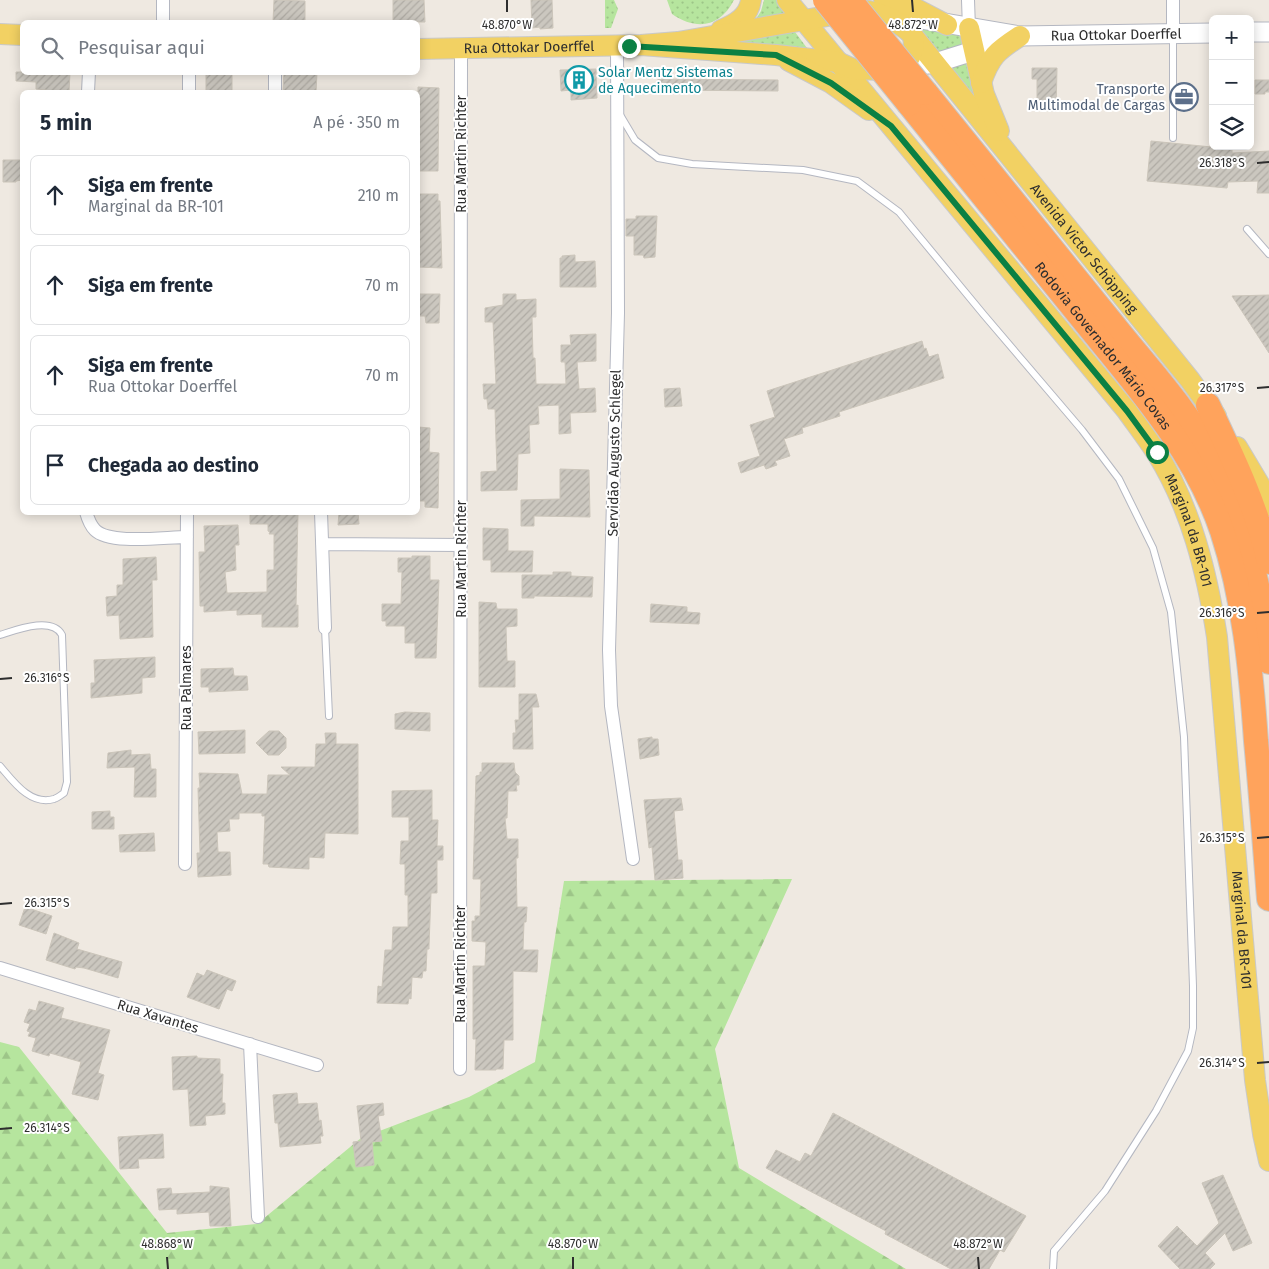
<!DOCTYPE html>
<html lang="pt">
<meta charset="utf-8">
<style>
body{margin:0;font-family:"Fira Sans",sans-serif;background:#f2f2f3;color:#1f2937}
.controls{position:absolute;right:15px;top:15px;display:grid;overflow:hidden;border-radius:8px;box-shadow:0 2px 12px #0003}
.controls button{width:45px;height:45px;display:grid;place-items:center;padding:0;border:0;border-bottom:1px solid #e0e1e3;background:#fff;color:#1f2937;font:25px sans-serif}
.stop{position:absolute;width:15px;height:15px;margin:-11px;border:4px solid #0b8043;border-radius:50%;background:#fff}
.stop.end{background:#0b8043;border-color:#fff;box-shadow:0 1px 5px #0008}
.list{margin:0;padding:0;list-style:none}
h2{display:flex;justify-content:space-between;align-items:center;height:65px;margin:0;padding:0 20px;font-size:21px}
h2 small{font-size:16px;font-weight:400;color:#747a83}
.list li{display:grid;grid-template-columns:32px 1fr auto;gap:15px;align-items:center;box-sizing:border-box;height:80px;margin:0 10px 10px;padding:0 10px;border:1px solid #e0e1e3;border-radius:8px}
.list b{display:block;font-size:19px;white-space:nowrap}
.list p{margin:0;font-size:16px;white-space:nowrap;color:#747a83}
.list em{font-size:16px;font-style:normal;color:#747a83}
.icon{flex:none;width:28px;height:28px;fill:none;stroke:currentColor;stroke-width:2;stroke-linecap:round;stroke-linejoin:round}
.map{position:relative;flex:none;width:1269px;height:1269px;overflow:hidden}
.search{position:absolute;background:#fff;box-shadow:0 2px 12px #0003;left:20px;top:20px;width:400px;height:55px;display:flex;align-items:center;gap:12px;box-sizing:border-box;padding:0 18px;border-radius:8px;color:#747a83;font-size:19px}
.panel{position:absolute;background:#fff;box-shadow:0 2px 12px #0003;left:20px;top:90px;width:400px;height:425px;border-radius:8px}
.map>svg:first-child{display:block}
</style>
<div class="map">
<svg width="1269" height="1269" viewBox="0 0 1269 1269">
<defs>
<pattern id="grass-dots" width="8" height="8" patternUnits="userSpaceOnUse" patternTransform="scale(1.25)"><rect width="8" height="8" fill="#b6e59e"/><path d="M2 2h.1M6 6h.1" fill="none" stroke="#9dc588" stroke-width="1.8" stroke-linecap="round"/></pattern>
<pattern id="forest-firs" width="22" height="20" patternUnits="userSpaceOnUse" patternTransform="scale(1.25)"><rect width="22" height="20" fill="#b6e59e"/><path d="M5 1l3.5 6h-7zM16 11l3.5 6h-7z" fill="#9dc588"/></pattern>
<pattern id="building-hatch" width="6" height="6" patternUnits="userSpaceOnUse" patternTransform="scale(1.25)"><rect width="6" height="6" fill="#cbc7bf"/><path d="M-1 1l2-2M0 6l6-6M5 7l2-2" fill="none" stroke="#afaba4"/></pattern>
</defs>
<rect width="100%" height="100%" fill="#efe9e1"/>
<path fill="url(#grass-dots)" d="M605,0h9l4,9 -7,19h-6z
M667,0h67c-14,27 -37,31 -62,14z
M764,0h14l12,17 -34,2 5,-8z
M910,22l52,8 2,15 -28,9z
M792,28l21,28 -58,-12 -21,-2z
M971,55l12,58 -40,-51z"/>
<path fill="url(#forest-firs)" d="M792,879l-77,170 24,119 167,101h-906v-227l19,5 148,186 90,-9 104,-86 108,-41 66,-35 29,-181z"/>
<path fill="url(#building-hatch)" stroke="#cbc5ba" d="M274,0l31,1v21h-32z
M393,0h31l1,22h-32z
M531,0h21l1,28 -13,1v-2l-8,1z
M1032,68h25l-1,43h-15v-5l-4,-1v-26h-5z
M596,69l1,29 -26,2v-10l-10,1 -1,-21z
M16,72h54l-1,20h-22v-2l-11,-1v-7l-20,-1z
M206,72h26v20h-26z
M284,72h33l-1,20h-33z
M658,79l120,1v11l-120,-1z
M1255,80h14v12h-4v2h-10z
M418,87l21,1 -1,83h-20z
M1151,141l81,8v4l37,-2v42h-12l1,-12 -30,1 -1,6 -80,-7z
M3,160h19v20l-6,1v1h-13z
M418,194h20v7h2l2,67 -24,-1z
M636,216h21l-2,41 -11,1 -1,-3h-9v-19h-8v-17h10z
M575,255v7l20,-1 1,26h-36v-29h2v-2z
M418,294h22l-1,29h-13l-1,-7h-7z
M503,294h13v6l20,-1v18h-4l1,41h2l1,26h30l-1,-22h-4v-17h10l-1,-10 26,-1v27l-19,1 2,27 16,-1 1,24 -26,1 1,20 -12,1v-29l-21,1 1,18 -10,1 1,28 -12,1 -1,36 -36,1v-19l16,-1 -2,-62h-7l-1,-10h-3l-1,-15h13l-3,-62h-8v-14l18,-3z
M1269,295v58l-37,-57z
M922,341l2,8 2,-1 3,9 9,-3 6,24 -105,34 1,4 -38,12 1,5 -19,6 6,17 -15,5 2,4 -11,4 -2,-4 -23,8 -3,-10 22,-7 -10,-31 25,-8 -8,-26z
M680,388l2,18 -17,1 -1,-18z
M418,427l12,1 -1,24 10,1 -1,55 -13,-1v-6h-7z
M560,469l29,1 1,47 -56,-1v10h-13v-26l39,-1z
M253,512h45l-2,94 2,-1v22h-36v-13l-25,1v-5l-33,2v-6h-4l-1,-54h6l-1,-26 34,-1 1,20h-4l1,25 -11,2 2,21 40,-1v-22h7v-36h-5l1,-2 -2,-1v-7h-18v-11z
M339,512h19l1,12 -21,1z
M483,528l25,1v22h25l-1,21h-41v-12h-8z
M412,556h18v24h9l-3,78h-21v-15h-10v-17h-19v-5h-4v-17h19l1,-32h-4v-14h14z
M156,557l1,23h-5l1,57 -33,2 -1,-24 -12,1 -1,-19 11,-1v-11h6v-26z
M553,572h18v4l22,1 -1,20 -58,-1v2h-12v-23h31z
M479,602l17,1 1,6h20v17l-11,1 1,34h8v26h-36z
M651,604l36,3v5l13,1 -1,11 -49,-2z
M155,657v20l-13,1v15l-51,5v-15h4l-1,-23z
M233,668l1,8h13l1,14 -39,2v-5h-8v-18z
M519,694h17l3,13h-7l1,42h-20v-16h3l-1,-13h4z
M405,712l25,1v18l-35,-2v-15z
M245,730v23l-46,1 -1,-22z
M269,731h10l7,7v10l-7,7h-11l-12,-12z
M325,733h11v11h22v90l-33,-1 -1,25 -15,-1v12l-40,-2 -1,-3h-5l2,-48h-3v-3h-23v6h-10l1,12 -13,1 1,20h12l1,23 -33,2 -1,-24h3l-2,-65h2l-1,-15 39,1 4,20h25l1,-19h22l-9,-8h34l1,-23h10z
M652,737v2h6l1,16 -19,4 -2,-20z
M131,750v5l19,-1 1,15h5v28h-22l1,-30 -28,1 1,-15z
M482,763h32l1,9 4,4v9h-3l1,6h-9l-1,27h-2l2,21h11v19h-2l1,49h10l-1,15h-2l-1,28h15l-1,22 -24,-1v69h-9l-1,29h-7v1h-21l1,-31h-3v-73h12l1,-24 -14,-1v-20h3v-5h5l1,-37h-8l3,-103 4,-1v-3h2z
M432,790v30h6l-1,26h6v14h-6v33h-6l-2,53v3h-2l-1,22h-3l-1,7 -10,-1 -1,22 -2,-1 -1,6 -31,-1 1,-17 4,1 3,-37h7l1,-23h15v-32h-3v-31h-5l1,-23h8v-24h-17v-26z
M681,798l2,12 -9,1 4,49h4l1,18 -28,2 -3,-33 -3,1 -5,-48z
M110,811v6h4v12h-22v-17z
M154,833l1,18 -35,1 -1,-17z
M25,907l27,9 -6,18 -27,-9z
M54,933l25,10 -2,6 45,13 -4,16 -34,-10 -8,-1 -1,2 -29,-9z
M207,970l29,11 -4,10 -5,-2 -8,20 -32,-12 10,-24 7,3z
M39,1001l25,7 -3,10 49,12 -12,43 6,2 -6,25 -26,-6 9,-32 -31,-9 -1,3 -17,-5 4,-13 -8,-2 2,-4 -3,-1 3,-7 -6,-2 5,-13 7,2z
M197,1056v2l23,1v15h3l-1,29h3v11l-20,2 1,9 -16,1 -2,-37 -15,1 -1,-33z
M297,1093l1,11 19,-1 2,18 2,-1 2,16h-3l1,7 -41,4 -2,-24h-3l-2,-28z
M383,1103l1,12 -6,1 4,25 -10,1 2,23 -18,2 -3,-25 8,-1 -4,-35z
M833,1113l193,103 -22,36 -4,-2 -11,19h-38l-66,-35 1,-3 -120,-63 10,-18 24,12 5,-9 6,3z
M163,1134l1,24 -26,1 1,9 -19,1 -2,-32z
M1223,1175l29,68 -19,8 -8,-18 -20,20 10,11 -5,5h-30l-22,-23 19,-20 20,20 22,-23 -17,-40z
M210,1186l19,2 2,38h-21l-1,-14 -32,2v-5l-18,1 -2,-21 14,-1 1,6 38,-2z"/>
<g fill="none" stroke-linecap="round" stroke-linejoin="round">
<defs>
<path id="lane" d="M619,113l16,27 23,18 34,6 111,6 54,11 42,31 85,103 98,115 37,49 34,69 18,64 13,125 9,249v42l-5,23 -32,60 -51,80 -51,60 -1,18
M1173,138v-101
M1247,229l22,25
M325,628l4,88
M0,635c16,-5 52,-19 62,0l5,147 -3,11c-3,2 -7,5 -10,6 -24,7 -41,-18 -54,-33"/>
<path id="street" d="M163,0v22
M968,0l1,28
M1173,0v34
M617,46l1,267 -9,337 2,56 22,153
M275,72v20
M88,92l1,-20
M189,92v-20
M86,512c2,7 4,13 9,18 15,15 70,7 92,7
M321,512l4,116
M322,544l139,1
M185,864l2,-352
M0,968l317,97
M250,1044l8,173
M460,1069l1,-1021"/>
<g id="secondary">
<path id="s1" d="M886,13l134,23 193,-3"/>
<path d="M1250,32h19"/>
<path d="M897,68l38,-5 80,-25"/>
</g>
<g id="primary">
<path id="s2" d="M787,0l340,411c10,14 20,27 29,41 35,55 51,121 61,185l38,443 8,54 6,27"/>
<path id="s3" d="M884,0l306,380 26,36"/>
<path d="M899,0l48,25"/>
<path d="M969,28l15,66 15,37"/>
<path d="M721,30c15,-6 28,-14 30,-30"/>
<path d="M0,34l22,1"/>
<path id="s4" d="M418,49l223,-4 37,-3 184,-32c20,2 35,11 51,25l1,11 -4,11 -13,11 -14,2 -30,-1 -15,-7 -62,-7 -135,-10"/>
<path d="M789,61l42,22 38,27"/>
<path d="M981,83c9,-27 16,-32 39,-47"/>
<path d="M1237,447l24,40 8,19"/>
</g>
<g id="highway">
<path d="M926,93c62,77 124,153 186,230 34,43 79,90 103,140 31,63 47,129 54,199"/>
<path id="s5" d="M909,104c57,71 114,141 171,212 53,66 114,132 142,215 22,67 29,139 34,210 5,52 9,105 13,158"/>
<path d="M1208,405c24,51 49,102 61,157"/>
</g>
</defs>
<use href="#lane" stroke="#b4b7c1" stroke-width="8"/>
<use href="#street" stroke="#b4b7c1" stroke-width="14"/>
<use href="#secondary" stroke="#b4b7c1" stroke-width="21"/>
<use href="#primary" stroke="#c9c9c9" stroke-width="22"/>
<use href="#highway" stroke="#c9c9c9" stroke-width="26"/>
<use href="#lane" stroke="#fff" stroke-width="6"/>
<use href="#street" stroke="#fff" stroke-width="12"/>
<use href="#secondary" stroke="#fff" stroke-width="19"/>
<use href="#primary" stroke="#f2d163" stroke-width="20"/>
<use href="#highway" stroke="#ffa35c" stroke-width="24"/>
<defs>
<path id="highway-bridge" d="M825,0l84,104
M850,0l76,93"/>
</defs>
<use href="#highway-bridge" stroke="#c9c9c9" stroke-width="26" stroke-linecap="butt"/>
<use href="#highway-bridge" stroke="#ffa35c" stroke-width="24"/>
</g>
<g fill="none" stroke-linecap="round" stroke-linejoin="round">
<path stroke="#0b8043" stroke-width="6" d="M629,46l147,9 55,28 60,43 236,285 30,41"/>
</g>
<path fill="none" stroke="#2e2e2e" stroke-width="2" d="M507,0v12M912,0l1,12M1257,163l12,-1M1257,388l12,-1M1257,613l12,-1M0,679l12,-1M1257,838l12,-1M0,904l12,-1M1257,1063l12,-1M0,1129l12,-1M167,1257l1,12M573,1257v12M978,1257l1,12"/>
<defs>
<symbol id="building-ring" viewBox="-11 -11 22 22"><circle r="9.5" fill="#fff" stroke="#0f9aa8" stroke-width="1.5"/><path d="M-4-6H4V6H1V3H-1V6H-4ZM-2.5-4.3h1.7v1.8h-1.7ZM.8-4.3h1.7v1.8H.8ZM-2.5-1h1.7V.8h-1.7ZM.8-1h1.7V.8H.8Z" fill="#0f9aa8"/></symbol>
<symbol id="office-ring" viewBox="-11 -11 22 22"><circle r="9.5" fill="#fff" stroke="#5c6f8a" stroke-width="1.5"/><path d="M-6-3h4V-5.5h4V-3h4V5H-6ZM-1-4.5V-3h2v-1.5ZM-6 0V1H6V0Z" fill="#5c6f8a"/></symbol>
</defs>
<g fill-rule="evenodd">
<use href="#building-ring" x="563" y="64" width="32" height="32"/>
<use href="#office-ring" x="1168" y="81" width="32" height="32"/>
</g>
<g text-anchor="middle" stroke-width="4" stroke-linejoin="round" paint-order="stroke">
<g font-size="14" fill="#2e2e2e" stroke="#fff">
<text dy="5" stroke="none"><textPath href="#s1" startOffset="232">Rua Ottokar Doerffel</textPath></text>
<text dy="5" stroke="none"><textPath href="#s4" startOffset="111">Rua Ottokar Doerffel</textPath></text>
<text transform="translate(461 154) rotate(-90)" y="5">Rua Martin Richter</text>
<text dy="5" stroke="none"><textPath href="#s3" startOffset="319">Avenida Victor Schöpping</textPath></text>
<text dy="5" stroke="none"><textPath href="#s5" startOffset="310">Rodovia Governador Mário Covas</textPath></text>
<text transform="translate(614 453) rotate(-89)" y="5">Servidão Augusto Schlegel</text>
<text dy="5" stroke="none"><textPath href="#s2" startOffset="669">Marginal da BR-101</textPath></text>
<text transform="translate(461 559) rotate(-90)" y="5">Rua Martin Richter</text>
<text transform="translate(186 688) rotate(-90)" y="5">Rua Palmares</text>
<text dy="5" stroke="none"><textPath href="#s2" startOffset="1074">Marginal da BR-101</textPath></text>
<text transform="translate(460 964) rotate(-90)" y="5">Rua Martin Richter</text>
<text transform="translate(158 1016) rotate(17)" y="5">Rua Xavantes</text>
</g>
<g font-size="14" fill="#0d838f" stroke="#fff" text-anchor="start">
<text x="598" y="77">Solar Mentz Sistemas<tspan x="598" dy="16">de Aquecimento</tspan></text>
</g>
<g font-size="14" fill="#4e5e75" stroke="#fff" text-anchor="end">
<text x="1165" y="94">Transporte<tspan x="1165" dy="16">Multimodal de Cargas</tspan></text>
</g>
</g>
<g font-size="12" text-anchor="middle" fill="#2e2e2e" stroke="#fff" stroke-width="4" stroke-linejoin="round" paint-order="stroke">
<text x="507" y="29">48.870°W</text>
<text x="913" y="29">48.872°W</text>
<text x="1222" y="167">26.318°S</text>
<text x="1222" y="392">26.317°S</text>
<text x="1222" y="617">26.316°S</text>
<text x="47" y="682">26.316°S</text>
<text x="1222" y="842">26.315°S</text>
<text x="47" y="907">26.315°S</text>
<text x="1222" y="1067">26.314°S</text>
<text x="47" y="1132">26.314°S</text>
<text x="167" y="1248">48.868°W</text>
<text x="573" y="1248">48.870°W</text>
<text x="978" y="1248">48.872°W</text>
</g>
</svg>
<div class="controls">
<button>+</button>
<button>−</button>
<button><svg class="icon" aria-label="layers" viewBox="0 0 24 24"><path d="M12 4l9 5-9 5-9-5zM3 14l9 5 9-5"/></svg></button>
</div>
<div class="stop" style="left:1157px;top:452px"></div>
<div class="stop end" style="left:629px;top:46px"></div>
<div class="search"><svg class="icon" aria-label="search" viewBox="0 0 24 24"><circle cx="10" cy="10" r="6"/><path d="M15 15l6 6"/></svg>Pesquisar aqui</div>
<section class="panel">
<h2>5 min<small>A pé · 350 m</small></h2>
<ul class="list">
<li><svg class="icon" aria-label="ahead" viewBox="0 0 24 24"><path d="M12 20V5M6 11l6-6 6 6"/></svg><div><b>Siga em frente</b><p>Marginal da BR-101</p></div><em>210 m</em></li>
<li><svg class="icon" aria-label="ahead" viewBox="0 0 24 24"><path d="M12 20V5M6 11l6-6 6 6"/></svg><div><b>Siga em frente</b></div><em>70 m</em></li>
<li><svg class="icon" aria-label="ahead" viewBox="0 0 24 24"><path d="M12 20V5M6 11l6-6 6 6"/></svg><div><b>Siga em frente</b><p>Rua Ottokar Doerffel</p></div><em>70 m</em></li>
<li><svg class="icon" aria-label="arrive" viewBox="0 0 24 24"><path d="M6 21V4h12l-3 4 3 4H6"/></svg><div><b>Chegada ao destino</b></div></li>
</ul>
</section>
</div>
